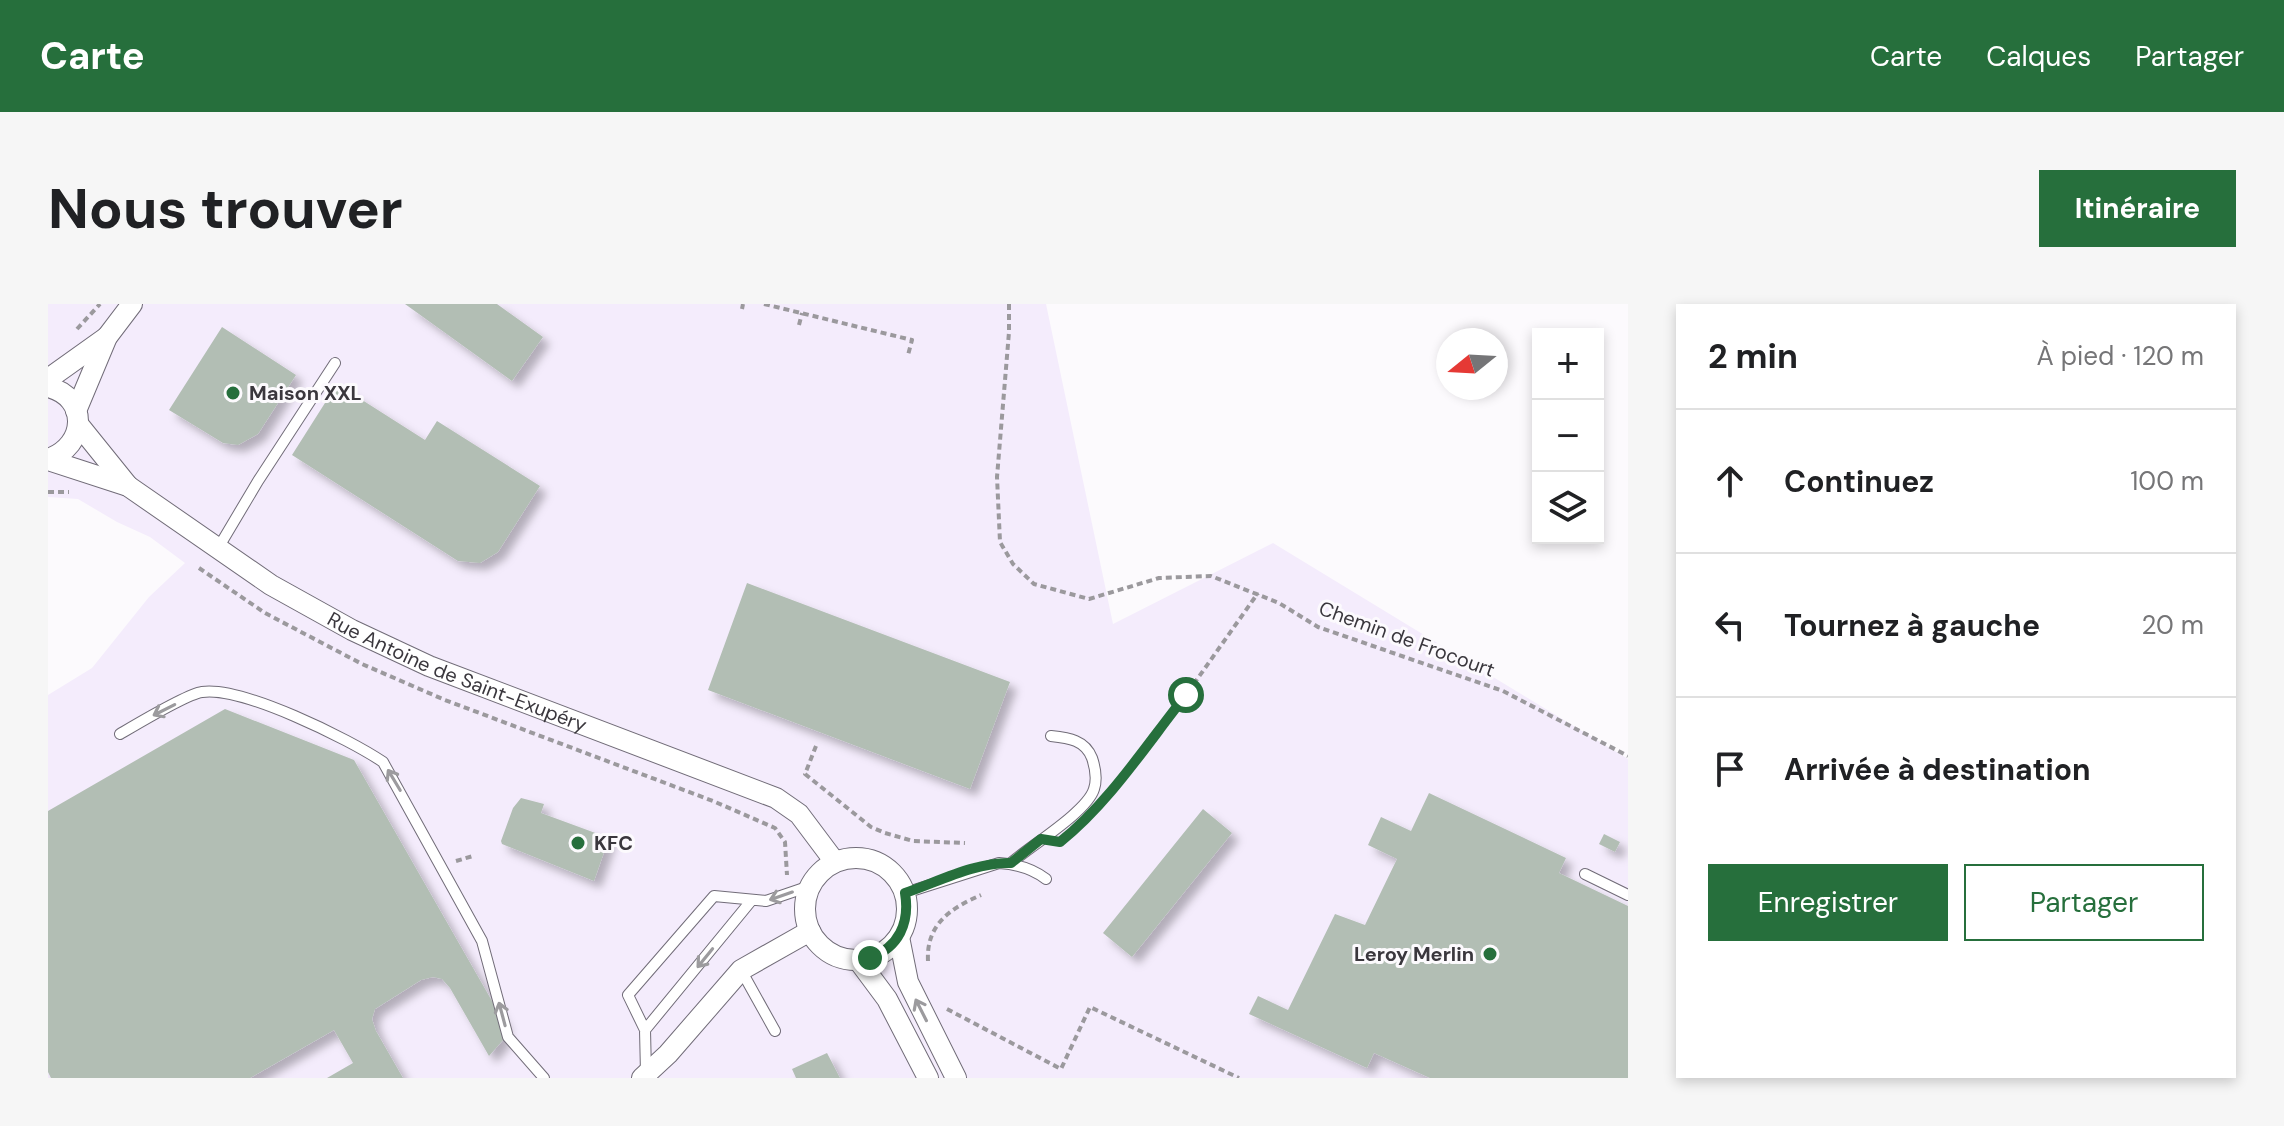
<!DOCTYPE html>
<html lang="fr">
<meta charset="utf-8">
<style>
body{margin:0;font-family:"DM Sans",sans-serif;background:#f6f6f6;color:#202124}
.controls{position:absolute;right:24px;top:24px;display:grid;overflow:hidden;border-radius:0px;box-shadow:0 4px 12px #0003}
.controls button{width:72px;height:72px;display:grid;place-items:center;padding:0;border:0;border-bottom:2px solid #e0e0e0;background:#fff;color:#202124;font:40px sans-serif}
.compass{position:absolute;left:1388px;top:24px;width:72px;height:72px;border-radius:50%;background:#fff;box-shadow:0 4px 12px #0003;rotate:252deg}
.stop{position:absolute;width:24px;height:24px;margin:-18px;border:6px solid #266f3c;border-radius:50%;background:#fff}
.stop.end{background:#266f3c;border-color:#fff;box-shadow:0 2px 8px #0008}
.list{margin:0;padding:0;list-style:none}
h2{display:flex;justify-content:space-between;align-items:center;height:104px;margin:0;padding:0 32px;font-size:34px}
h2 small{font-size:26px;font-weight:400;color:#757577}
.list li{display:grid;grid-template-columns:52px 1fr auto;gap:24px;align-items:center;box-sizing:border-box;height:144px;padding:0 32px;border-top:2px solid #e0e0e0}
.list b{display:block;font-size:30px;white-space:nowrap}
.list em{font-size:26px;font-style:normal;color:#757577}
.actions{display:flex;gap:16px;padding:24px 32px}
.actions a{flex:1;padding:18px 0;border:2px solid #266f3c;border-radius:0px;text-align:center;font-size:28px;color:#266f3c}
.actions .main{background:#266f3c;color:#fff}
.icon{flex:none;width:44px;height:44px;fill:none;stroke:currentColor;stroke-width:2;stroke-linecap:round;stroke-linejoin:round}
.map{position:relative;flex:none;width:1580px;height:774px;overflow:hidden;border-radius:0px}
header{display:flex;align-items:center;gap:48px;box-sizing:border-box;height:112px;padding:0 40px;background:#266f3c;color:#fff}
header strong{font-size:38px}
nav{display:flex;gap:44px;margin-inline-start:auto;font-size:28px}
.intro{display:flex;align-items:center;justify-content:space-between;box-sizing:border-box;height:192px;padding:0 48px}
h1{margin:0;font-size:56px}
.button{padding:20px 36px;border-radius:0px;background:#266f3c;color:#fff;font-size:28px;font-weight:700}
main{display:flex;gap:48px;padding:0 48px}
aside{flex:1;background:#fff;border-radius:0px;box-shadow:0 4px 12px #0003}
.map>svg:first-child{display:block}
</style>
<header>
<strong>Carte</strong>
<nav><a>Carte</a><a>Calques</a><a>Partager</a></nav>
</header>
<div class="intro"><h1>Nous trouver</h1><a class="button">Itinéraire</a></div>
<main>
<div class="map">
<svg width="1580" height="774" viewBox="0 0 1580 774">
<defs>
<filter id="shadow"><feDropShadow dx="7" dy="7" stdDeviation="4" flood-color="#0004"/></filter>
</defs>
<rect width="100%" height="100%" fill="#fcfafd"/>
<path fill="#f4ecfc" d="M0,0h998l67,320 160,-81 355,216v319h-1580v-383l44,-27 57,-71 36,-34 -35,-26 -33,-15 -39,-23 -30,-2z"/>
<path fill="#b2beb4" filter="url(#shadow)" d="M357,0h92l46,33 -31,44z
M174,23l74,48 -38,59 -20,11 -15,-2 -54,-33z
M289,80l88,56 12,-19 103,65 -42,66 -18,11 -22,-2 -166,-106z
M699,279l263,99 -40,107 -262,-99z
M177,405l129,51 150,262 -1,18 -14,16 -39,-68 -8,-9 -9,-2 -12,3 -46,29 -3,10 4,12 27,47h-76l26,-15 -19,-33 -84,48h-199l-3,-6v-261z
M1381,489l137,65 -7,15 69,33v172h-198l-56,-25 -7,15 -118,-54 9,-18 30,14 47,-96 30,11 32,-66 -29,-14 13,-28 30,14z
M473,494l23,6 -3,9 68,25 -15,43 -92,-37 -1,-3 12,-33z
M1155,505l29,24 -100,124 -29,-24z
M1556,530l16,8 -5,10 -16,-8z
M779,749l13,25h-44l-4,-9z"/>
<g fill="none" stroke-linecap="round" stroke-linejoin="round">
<defs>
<path id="service" d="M169,246l41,-69 77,-118
M72,430c17,-10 67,-40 82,-42 40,-6 147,47 181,70l99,179 26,96 36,41
M963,559c19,-17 76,-51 83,-74 3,-9 1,-22 -2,-31 -7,-18 -23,-20 -41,-22
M1537,570l43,21
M857,589l94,-30c16,1 34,6 47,16
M693,666l34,61
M597,726l106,-129
M598,769l-1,-43 -17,-35 86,-99 52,5 44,-15"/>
<g id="minor">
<path d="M0,75l59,-42"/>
<path d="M0,83c41,10 39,59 0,72"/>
<path d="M28,107l31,-74 25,-33"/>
<path d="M30,120l50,62"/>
<path id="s1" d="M0,156l80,26 143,99 81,45 77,36 347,132 23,16 36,48"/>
<circle cx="808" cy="605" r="51"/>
<path d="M851,633l9,45 48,96"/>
<path d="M810,656l29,39 41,79"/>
<path d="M594,774l26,-24 73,-84 69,-39"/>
</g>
</defs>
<use href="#service" stroke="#716c78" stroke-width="12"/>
<use href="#minor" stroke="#716c78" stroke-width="22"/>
<path stroke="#9b999d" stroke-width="4" stroke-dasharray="6 4" stroke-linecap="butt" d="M716,0l148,36 -4,15
M961,0v28l-12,145 3,65 13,22 21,20 55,15 70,-21 52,-2 68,27 39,24 185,64 125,65
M694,5l1,-5
M751,21l3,-12
M29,25l23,-25
M0,188h21
M151,264l66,45 97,51 83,36 268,101 62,27 10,14 2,33
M768,442l-11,28 66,53 14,6 28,8 52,2
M1065,482l73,-91 72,-102
M408,557l17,-5
M880,657c-2,-37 23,-53 53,-66
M899,705l114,60 29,-62 149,71"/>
<use href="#service" stroke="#fff" stroke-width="10"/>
<use href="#minor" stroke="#fff" stroke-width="20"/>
</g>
<defs><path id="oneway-shaft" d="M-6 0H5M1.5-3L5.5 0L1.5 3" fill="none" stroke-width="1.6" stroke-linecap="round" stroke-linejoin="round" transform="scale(2)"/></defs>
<g stroke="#9c9b9e">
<use href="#oneway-shaft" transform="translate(116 406) rotate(153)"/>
<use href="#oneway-shaft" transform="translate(346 476) rotate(-121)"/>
<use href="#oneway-shaft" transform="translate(733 592) rotate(161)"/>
<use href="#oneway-shaft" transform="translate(657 654) rotate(129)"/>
<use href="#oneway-shaft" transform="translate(873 706) rotate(-117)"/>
<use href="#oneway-shaft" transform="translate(454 710) rotate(-105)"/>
</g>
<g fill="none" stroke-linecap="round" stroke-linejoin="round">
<path stroke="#266f3c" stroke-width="10" d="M822,654c29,-11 40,-35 35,-65 33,-11 70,-31 106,-30l30,-24 19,3c49,-39 87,-98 126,-147"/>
</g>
<g fill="#266f3c" stroke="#fcfafd" stroke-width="3">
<circle cx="185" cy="89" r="8"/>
<circle cx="530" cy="539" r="8"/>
<circle cx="1442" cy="650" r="8"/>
</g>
<g text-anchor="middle" stroke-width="6" stroke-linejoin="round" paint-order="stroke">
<g font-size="20" font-weight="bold" fill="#3a373d" stroke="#fcfafd" text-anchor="start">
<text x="201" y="96">Maison XXL</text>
<text x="546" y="546">KFC</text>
<text x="1426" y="657" text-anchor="end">Leroy Merlin</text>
</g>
<g font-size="20" fill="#3a373d" stroke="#fcfafd">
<text transform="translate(1359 335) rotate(20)" y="7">Chemin de Frocourt</text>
<text dy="7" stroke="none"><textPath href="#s1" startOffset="464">Rue Antoine de Saint-Exupéry</textPath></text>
</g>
</g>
</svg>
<div class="controls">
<button>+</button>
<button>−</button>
<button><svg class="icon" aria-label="layers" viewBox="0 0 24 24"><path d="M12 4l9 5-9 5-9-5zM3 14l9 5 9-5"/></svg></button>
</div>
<svg class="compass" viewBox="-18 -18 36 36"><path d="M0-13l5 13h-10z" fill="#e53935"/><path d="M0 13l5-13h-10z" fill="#757577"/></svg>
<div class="stop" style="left:1138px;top:391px"></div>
<div class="stop end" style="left:822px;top:654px"></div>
</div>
<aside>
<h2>2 min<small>À pied · 120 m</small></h2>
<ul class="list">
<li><svg class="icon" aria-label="ahead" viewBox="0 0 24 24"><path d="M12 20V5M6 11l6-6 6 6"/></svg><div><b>Continuez</b></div><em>100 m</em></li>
<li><svg class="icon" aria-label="left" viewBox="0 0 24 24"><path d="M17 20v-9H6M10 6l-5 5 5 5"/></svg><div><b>Tournez à gauche</b></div><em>20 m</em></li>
<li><svg class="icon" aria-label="arrive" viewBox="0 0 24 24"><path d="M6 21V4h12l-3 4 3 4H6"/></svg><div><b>Arrivée à destination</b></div></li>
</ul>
<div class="actions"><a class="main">Enregistrer</a><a>Partager</a></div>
</aside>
</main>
